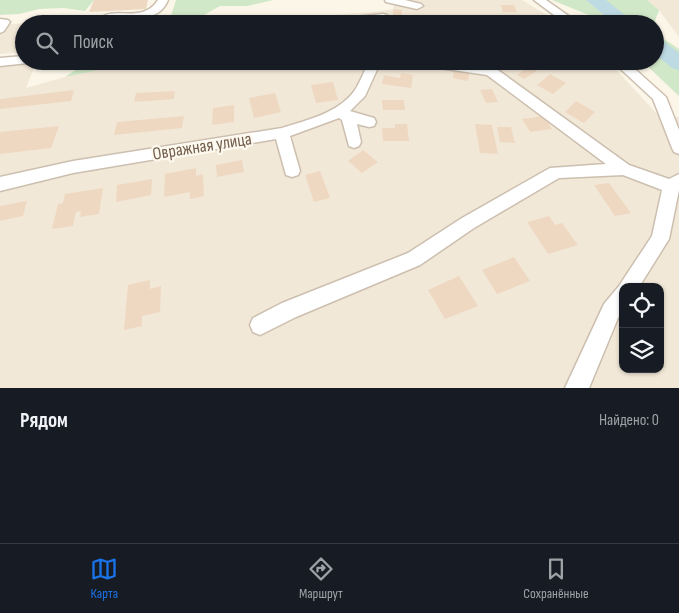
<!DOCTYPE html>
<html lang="ru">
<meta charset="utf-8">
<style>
body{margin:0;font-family:"Sofia Sans Condensed",sans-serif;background:#20242c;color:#f1f3f6}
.controls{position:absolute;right:15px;bottom:15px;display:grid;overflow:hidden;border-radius:10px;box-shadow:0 1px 4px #0004}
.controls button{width:45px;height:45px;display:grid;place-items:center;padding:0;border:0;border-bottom:1px solid #363941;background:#171b24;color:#f1f3f6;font:25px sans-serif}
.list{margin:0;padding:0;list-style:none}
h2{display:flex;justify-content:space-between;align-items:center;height:65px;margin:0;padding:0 20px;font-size:21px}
h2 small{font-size:16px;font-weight:400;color:#9ea1a6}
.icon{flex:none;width:28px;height:28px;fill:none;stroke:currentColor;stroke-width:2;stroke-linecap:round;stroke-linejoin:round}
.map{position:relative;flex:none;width:679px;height:388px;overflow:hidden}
.search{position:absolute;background:#171b24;box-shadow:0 1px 4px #0004;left:15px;right:15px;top:15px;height:55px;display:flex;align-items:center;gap:12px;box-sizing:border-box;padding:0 18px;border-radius:28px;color:#9ea1a6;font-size:19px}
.sheet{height:155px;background:#171b24}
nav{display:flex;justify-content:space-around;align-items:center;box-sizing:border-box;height:70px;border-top:1px solid #363941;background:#171b24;font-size:14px;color:#9ea1a6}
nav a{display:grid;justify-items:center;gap:2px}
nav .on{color:#1a73e8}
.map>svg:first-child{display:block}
</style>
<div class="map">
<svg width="679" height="388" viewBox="0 0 679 388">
<rect width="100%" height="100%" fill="#fbf6e8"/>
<path fill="#f2e8d7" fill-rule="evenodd" d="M395,0h127l39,24h-256l15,-8 54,-4 19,-3z
M647,0h32v37l-20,-27z
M55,21l-1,3h-30v28l-24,2v-29z
M143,61h465l50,54 21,2v271h-679v-322l36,-4 -10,26 39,-11zM623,287h37v82h-37z"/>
<path fill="#d1e8c8" d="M0,0h101h-7l-9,11 -21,-3 -25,1 -20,5 -19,1z
M176,0h97l-26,6h-27l-16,9 -1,7 11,2h-49l4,-2z
M552,0h95l12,10 -5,14h-52l-6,-6z
M655,33l24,16v47l-37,-35h13z
M89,61h54l-78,16z"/>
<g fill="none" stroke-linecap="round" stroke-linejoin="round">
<path fill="#bedae3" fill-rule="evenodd" d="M586,0h20l30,24h-21z
M655,38l7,2 17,13v17l-7,-2 -17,-14z"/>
</g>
<path fill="#eed8c2" d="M94,0h54l-2,9 -57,3z
M501,5h13l3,7h-14z
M393,9l9,1v8l-9,-1z
M447,15h19l4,9h-20z
M530,66l7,5 -13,8 -7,-4z
M454,68l16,3 -2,10 -15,-3z
M401,73l12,2 -2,13 -29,-4 2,-9 16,3z
M550,74l16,9 -13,11 -16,-9z
M333,82l5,18 -22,3 -5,-18z
M492,89l6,13 -12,1 -6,-13z
M74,90l-3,11 -71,8v-10z
M175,91l-1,8 -40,3 2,-9z
M275,93l6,19 -27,6 -5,-20z
M382,100h22l1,10h-22z
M576,101l19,11 -11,11 -19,-11z
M234,105v17l-22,3 1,-17z
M184,116l-2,12 -68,7 3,-13z
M544,116l8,13 -22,3 -8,-13z
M395,124h12l2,17h-26l-1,-13h13z
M475,124l17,1 6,29 -18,-1z
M59,126l-8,22 -51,6v-22z
M497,127h14l4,16 -15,-1z
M363,150l15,12 -16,11 -14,-12z
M242,160l2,12 -27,5 -1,-12z
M196,168v8l7,-2 1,22 -14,3v-7l-26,5 1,-23z
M320,171l10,27 -16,4 -9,-27z
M152,179l-1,16 -35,7 1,-17z
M609,183l22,30 -16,3 -21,-31z
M103,188l-4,26 -19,3 1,-6 -5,1 -3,14 -21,3 6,-25 5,-1 2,-9z
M27,201l-4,15 -23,5v-15z
M549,216l6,9 7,-2 16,22 -30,9 -21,-32z
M514,257l16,24 -33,13 -15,-24z
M459,276l19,30 -33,13 -17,-29z
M150,280v9l11,-3 -1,26 -18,4v10l-18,4 4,-45z"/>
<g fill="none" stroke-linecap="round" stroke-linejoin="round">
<defs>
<path id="minor" d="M158,0h10c-2,5 -5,9 -9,12 -10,7 -49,14 -58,6 13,-12 42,6 57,-18z
M385,0h20l16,4 2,2 -6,3 -31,-7z
M534,0h12l34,24h-14z
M383,14l4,1 2,2 -2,2 -34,5h-40l6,-3z
M0,19l8,1 2,2 -6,9 -4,2z
M24,56v5h5l-1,2 -28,3v-8z
M369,61h12l-16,35 -15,15 24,7 2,4 -2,4 -5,1 -12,-3 4,18 -2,4 -5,2 -5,-2 -7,-26 -3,-2 -49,18 10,35 -2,4 -6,2 -6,-2 -10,-36 -203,34 -73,18v-14l73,-16 209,-33c25,-8 57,-15 73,-38 6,-9 9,-19 14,-29z
M413,61h37l45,7 134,97 40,14 10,-5v16l-10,49 -30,48h-16v24l-5,7 -29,70h-24l39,-84 15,-18 33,-50 10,-46 -39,-15 -64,3 -85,50 -54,37 -124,52 -36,18 -7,-3 -3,-7 3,-7 29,-15 126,-50 54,-35 88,-50 56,-4 -119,-89 -68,-10z
M612,61h14l40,36 13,33v24l-5,-2 -2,-4 -19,-49z"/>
</defs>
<use href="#minor" stroke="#ccbfaf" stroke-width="3"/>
<use href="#minor" fill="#fff" fill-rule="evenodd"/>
</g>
<g text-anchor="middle" stroke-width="4.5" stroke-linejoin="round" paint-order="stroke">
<g font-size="18" fill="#735f4e" stroke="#fef9ef">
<text transform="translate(202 146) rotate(-9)" y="6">Овражная улица</text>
</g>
</g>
</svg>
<div class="controls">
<button><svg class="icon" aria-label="locate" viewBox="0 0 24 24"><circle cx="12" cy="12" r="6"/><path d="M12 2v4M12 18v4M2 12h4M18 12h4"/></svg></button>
<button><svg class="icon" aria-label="layers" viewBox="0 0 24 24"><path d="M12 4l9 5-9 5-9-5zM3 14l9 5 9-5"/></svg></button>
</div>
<div class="search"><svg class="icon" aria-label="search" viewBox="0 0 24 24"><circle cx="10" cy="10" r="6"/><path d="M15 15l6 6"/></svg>Поиск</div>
</div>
<section class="sheet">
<h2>Рядом<small>Найдено: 0</small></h2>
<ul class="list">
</ul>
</section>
<nav>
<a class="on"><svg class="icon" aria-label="map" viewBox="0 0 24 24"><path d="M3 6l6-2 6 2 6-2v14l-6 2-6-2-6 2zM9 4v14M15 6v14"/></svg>Карта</a>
<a><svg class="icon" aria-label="directions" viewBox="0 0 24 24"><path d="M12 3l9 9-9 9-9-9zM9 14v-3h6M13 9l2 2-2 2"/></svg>Маршрут</a>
<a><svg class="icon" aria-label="saved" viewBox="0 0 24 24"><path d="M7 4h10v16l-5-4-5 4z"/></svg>Сохранённые</a>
</nav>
